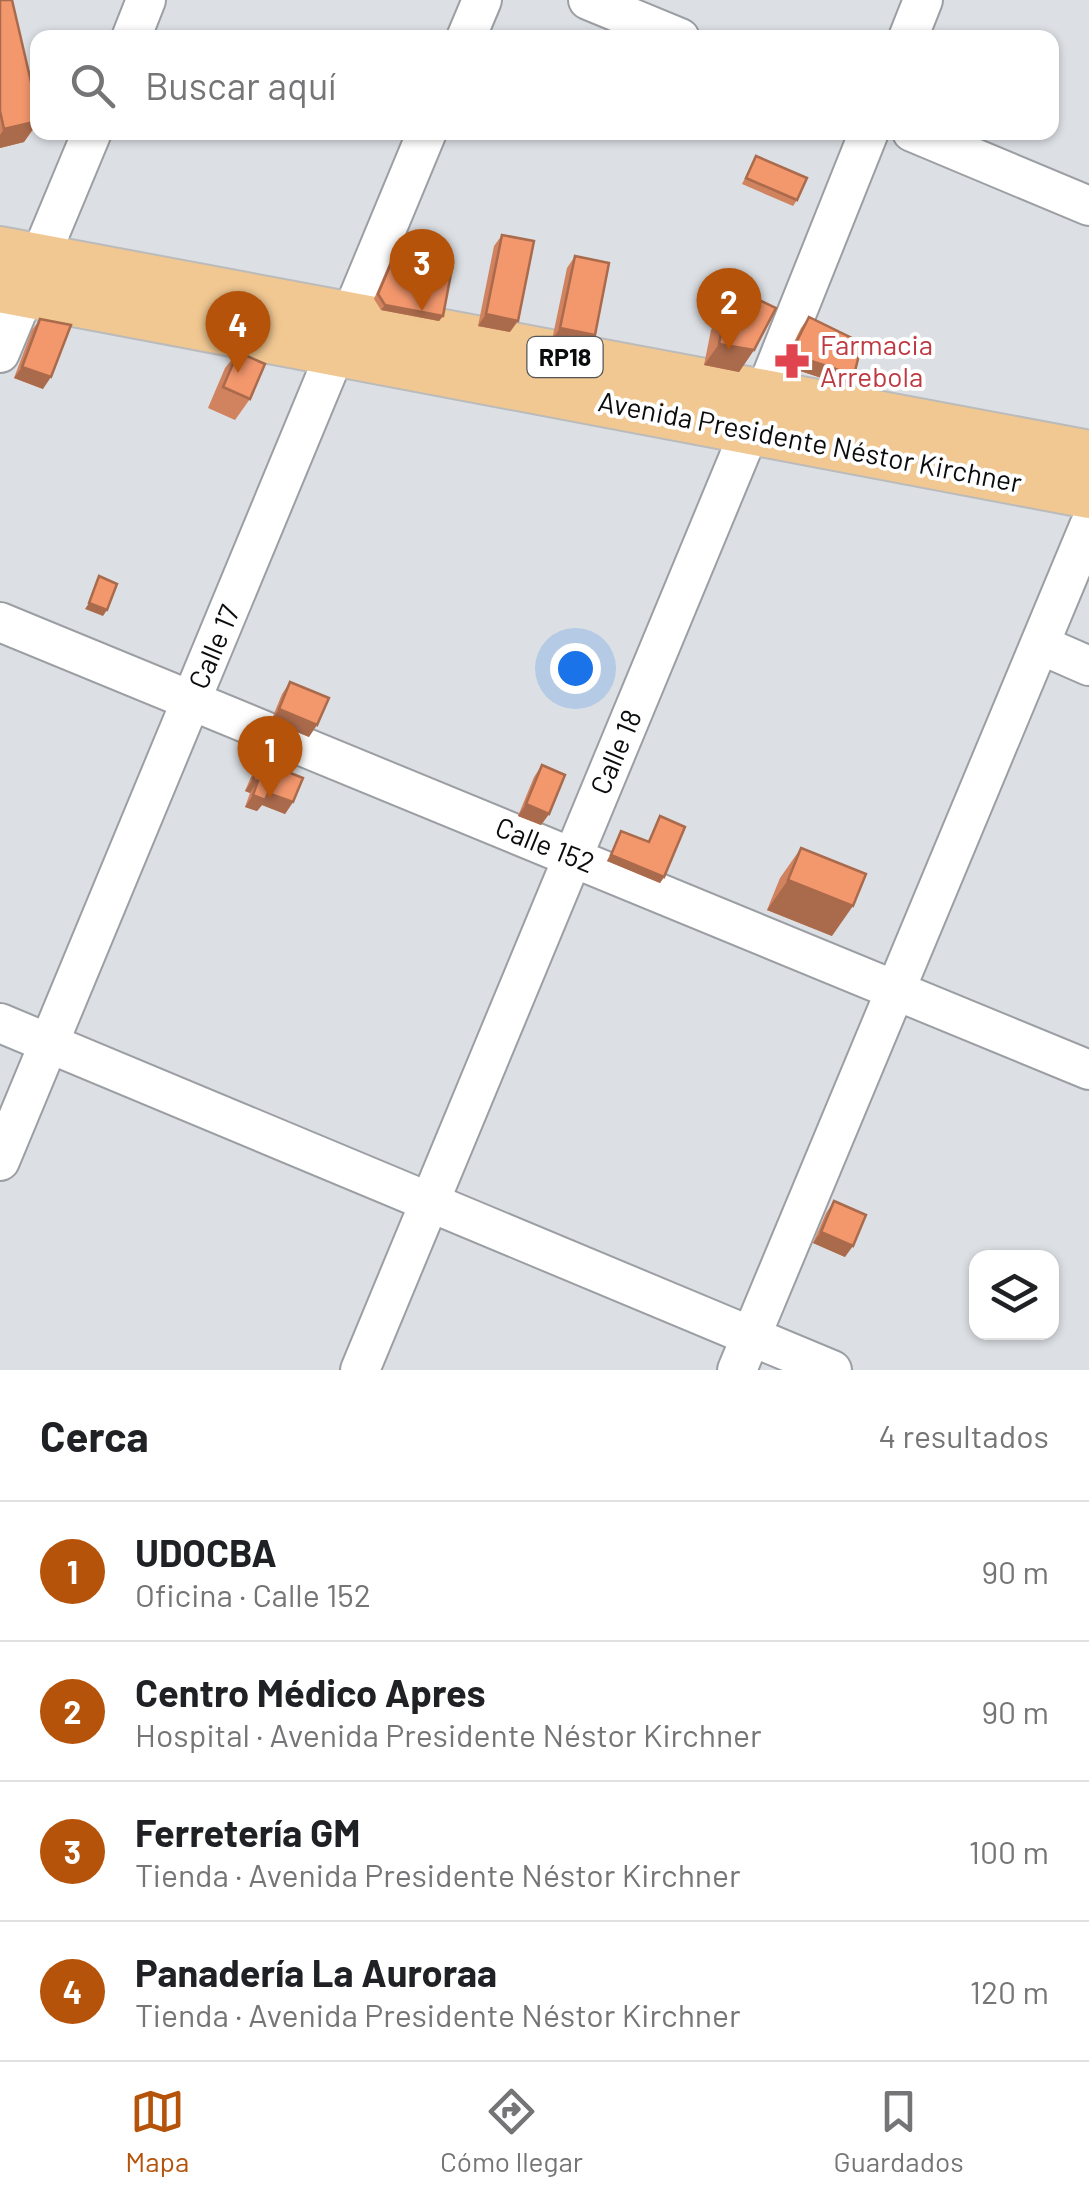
<!DOCTYPE html>
<html lang="es">
<meta charset="utf-8">
<style>
body{margin:0;font-family:Barlow,sans-serif;background:#f2f2f2;color:#202124}
.controls{position:absolute;right:30px;bottom:30px;display:grid;overflow:hidden;border-radius:20px;box-shadow:0 2px 8px #0004}
.controls button{width:90px;height:90px;display:grid;place-items:center;padding:0;border:0;border-bottom:2px solid #e0e0e0;background:#fff;color:#202124;font:50px sans-serif}
.you{position:absolute;left:575px;top:668px;width:35px;height:35px;margin:-25px;border:8px solid #fff;border-radius:50%;background:#1a73e8;box-shadow:0 0 0 15px #1a73e833}
.badge{display:grid;place-items:center;width:65px;height:65px;border-radius:50%;background:#b45309;color:#fff;font-size:32px;font-weight:700}
.pin{position:absolute;translate:-50% -82px;filter:drop-shadow(0 2px 5px #0008)}
.pin::after{content:'';position:absolute;top:52px;width:35px;height:30px;background:inherit;clip-path:polygon(0 0,100% 0,50% 100%)}
.list{margin:0;padding:0;list-style:none}
h2{display:flex;justify-content:space-between;align-items:center;height:130px;margin:0;padding:0 40px;font-size:42px}
h2 small{font-size:32px;font-weight:400;color:#757577}
.list li{display:grid;grid-template-columns:65px 1fr auto;gap:30px;align-items:center;box-sizing:border-box;height:140px;padding:0 40px;border-top:2px solid #e0e0e0}
.list b{display:block;font-size:38px;white-space:nowrap}
.list p{margin:0;font-size:32px;white-space:nowrap;color:#757577}
.list em{font-size:32px;font-style:normal;color:#757577}
.icon{flex:none;width:55px;height:55px;fill:none;stroke:currentColor;stroke-width:2;stroke-linecap:round;stroke-linejoin:round}
.map{position:relative;flex:none;width:1089px;height:1370px;overflow:hidden}
.search{position:absolute;background:#fff;box-shadow:0 2px 8px #0004;left:30px;right:30px;top:30px;height:110px;display:flex;align-items:center;gap:25px;box-sizing:border-box;padding:0 35px;border-radius:20px;color:#757577;font-size:38px}
.sheet{height:690px;background:#fff}
nav{display:flex;justify-content:space-around;align-items:center;box-sizing:border-box;height:140px;border-top:2px solid #e0e0e0;background:#fff;font-size:28px;color:#757577}
nav a{display:grid;justify-items:center;gap:5px}
nav .on{color:#b45309}
.map>svg:first-child{display:block}
</style>
<div class="map">
<svg width="1089" height="1370" viewBox="0 0 1089 1370">
<rect width="100%" height="100%" fill="#dce0e4"/>
<g fill="none" stroke-linecap="round" stroke-linejoin="round">
<defs>
<path id="minor" d="M588,0l92,38
M131,38l15,-38
M466,38l16,-38
M908,38l15,-38
M912,132l177,74
M0,353l92,-221
M0,622l1089,448
M1041,645l48,21
M0,1023l832,347
M0,1161l427,-1029
M360,1370l390,-940 119,-298
M737,1370l352,-844"/>
<path id="major" d="M0,251l1089,204
M0,288l1089,206"/>
</defs>
<use href="#minor" stroke="#9b9fa3" stroke-width="42"/>
<use href="#major" stroke="#bbb" stroke-width="52"/>
<use href="#minor" stroke="#fff" stroke-width="38"/>
<use href="#major" stroke="#f1c892" stroke-width="48"/>
</g>
<path fill="#d1825e" d="M0,0l38,112v11l-14,19 -24,6z
M756,156l41,44 -4,6 -51,-22z
M502,235l8,97 -32,-6 16,-80z
M401,240l42,76 -4,5 -58,-11 -7,-11 23,-54z
M575,256l20,79 -8,12 -35,-7 15,-72z
M753,297l1,53 -15,22 -35,-7 7,-35 15,-22 17,4z
M809,317l45,58 -8,11 -58,-19 3,-4 -6,-3 16,-32z
M40,319l3,70 -29,-11 18,-48z
M238,352l12,47 -15,21 -27,-12 17,-40z
M290,682l19,55 -38,-16 11,-27z
M259,765l34,37 -8,12 -23,-9 -5,6 -12,-4 5,-14 -5,-2 6,-14z
M542,765l7,49 -8,11 -23,-9 16,-39z
M660,816l4,61 -4,6 -53,-22 14,-30 27,10z
M801,848l31,88 -65,-26 13,-32z
M834,1201l11,56 -32,-14 13,-30z"/>
<path fill="#aa6a4c" d="M38,121l-14,21 -24,6v-13l4,-6z
M385,305l58,11 -4,5 -58,-11z
M486,314l32,7 -8,11 -32,-6z
M560,328l35,7 -8,12 -35,-7z
M719,344l35,6 -15,22 -35,-7z
M796,356l58,19 -8,11 -58,-19z
M22,367l29,10 -8,12 -29,-11z
M89,603l18,7 -4,6 -18,-7z
M279,709l38,16 -8,12 -38,-16z
M253,779l5,2 -8,12 -5,-2z
M268,793l25,9 -8,12 -23,-9 -5,6 -12,-4 8,-12z
M526,804l23,10 -8,11 -23,-9z
M611,855l53,22 -4,6 -53,-22z
M788,880l65,26 -21,30 -65,-26z
M821,1232l32,14 -8,11 -32,-14z"/>
<path fill="#f3976d" stroke="#aa6a4c" stroke-width="2.5" d="M0,0h12l26,112v9l-34,8 -4,-18z
M756,156l51,22 -10,22 -51,-22z
M502,235l32,6 -16,80 -32,-7z
M401,240l52,23 -10,53 -58,-11 -7,-11z
M575,256l34,7 -14,72 -35,-7z
M753,297l23,11 -22,42 -35,-6 7,-36 20,4z
M809,317l53,26 -8,32 -58,-19 3,-4 -6,-3z
M40,319l31,6 -20,52 -29,-10z
M238,352l27,12 -15,35 -27,-12z
M99,576l18,8 -10,26 -18,-7z
M290,682l39,16 -12,27 -38,-16z
M259,765l13,5 1,-4 30,12 -10,24 -25,-9 -3,7 -12,-5 5,-14 -5,-2z
M542,765l23,10 -16,39 -23,-10z
M660,816l25,11 -21,50 -53,-22 10,-24 28,11z
M801,848l65,26 -13,32 -65,-26z
M834,1201l32,14 -13,31 -32,-14z"/>
<defs>
<symbol id="pharmacy-bare" viewBox="-9 -9 18 18"><path d="M-2-6h4v4h4v4h-4v4h-4v-4h-4v-4h4Z" fill="#e0444e" stroke="#fff" stroke-width="2.5" paint-order="stroke"/></symbol>
</defs>
<g fill-rule="evenodd">
<use href="#pharmacy-bare" x="767" y="336" width="50" height="50"/>
</g>
<g text-anchor="middle" stroke-width="8" stroke-linejoin="round" paint-order="stroke">
<rect fill="#fff" stroke="#545556" stroke-width="2.5" x="527.5" y="337" width="75" height="40" rx="8"/>
<g font-size="25" font-weight="bold" fill="#0b0c0d">
<text x="565" y="366">RP18</text>
</g>
<g font-size="28" fill="#be3a42" stroke="#fff" text-anchor="start">
<text x="820" y="355">Farmacia<tspan x="820" dy="32">Arrebola</tspan></text>
</g>
<g font-size="28" fill="#0b0c0d" stroke="#fff">
<text transform="translate(810 442) rotate(11)" y="10">Avenida Presidente Néstor Kirchner</text>
<text transform="translate(214 647) rotate(-67)" y="10">Calle 17</text>
<text transform="translate(616 752) rotate(-67)" y="10">Calle 18</text>
<text transform="translate(545 845) rotate(22)" y="10">Calle 152</text>
</g>
</g>
</svg>
<div class="controls">
<button><svg class="icon" aria-label="layers" viewBox="0 0 24 24"><path d="M12 4l9 5-9 5-9-5zM3 14l9 5 9-5"/></svg></button>
</div>
<div class="you"></div>
<div class="pin badge" style="left:270px;top:798px">1</div>
<div class="pin badge" style="left:729px;top:350px">2</div>
<div class="pin badge" style="left:422px;top:311px">3</div>
<div class="pin badge" style="left:238px;top:373px">4</div>
<div class="search"><svg class="icon" aria-label="search" viewBox="0 0 24 24"><circle cx="10" cy="10" r="6"/><path d="M15 15l6 6"/></svg>Buscar aquí</div>
</div>
<section class="sheet">
<h2>Cerca<small>4 resultados</small></h2>
<ul class="list">
<li><span class="badge">1</span><div><b>UDOCBA</b><p>Oficina · Calle 152</p></div><em>90 m</em></li>
<li><span class="badge">2</span><div><b>Centro Médico Apres</b><p>Hospital · Avenida Presidente Néstor Kirchner</p></div><em>90 m</em></li>
<li><span class="badge">3</span><div><b>Ferretería GM</b><p>Tienda · Avenida Presidente Néstor Kirchner</p></div><em>100 m</em></li>
<li><span class="badge">4</span><div><b>Panadería La Auroraa</b><p>Tienda · Avenida Presidente Néstor Kirchner</p></div><em>120 m</em></li>
</ul>
</section>
<nav>
<a class="on"><svg class="icon" aria-label="map" viewBox="0 0 24 24"><path d="M3 6l6-2 6 2 6-2v14l-6 2-6-2-6 2zM9 4v14M15 6v14"/></svg>Mapa</a>
<a><svg class="icon" aria-label="directions" viewBox="0 0 24 24"><path d="M12 3l9 9-9 9-9-9zM9 14v-3h6M13 9l2 2-2 2"/></svg>Cómo llegar</a>
<a><svg class="icon" aria-label="saved" viewBox="0 0 24 24"><path d="M7 4h10v16l-5-4-5 4z"/></svg>Guardados</a>
</nav>
